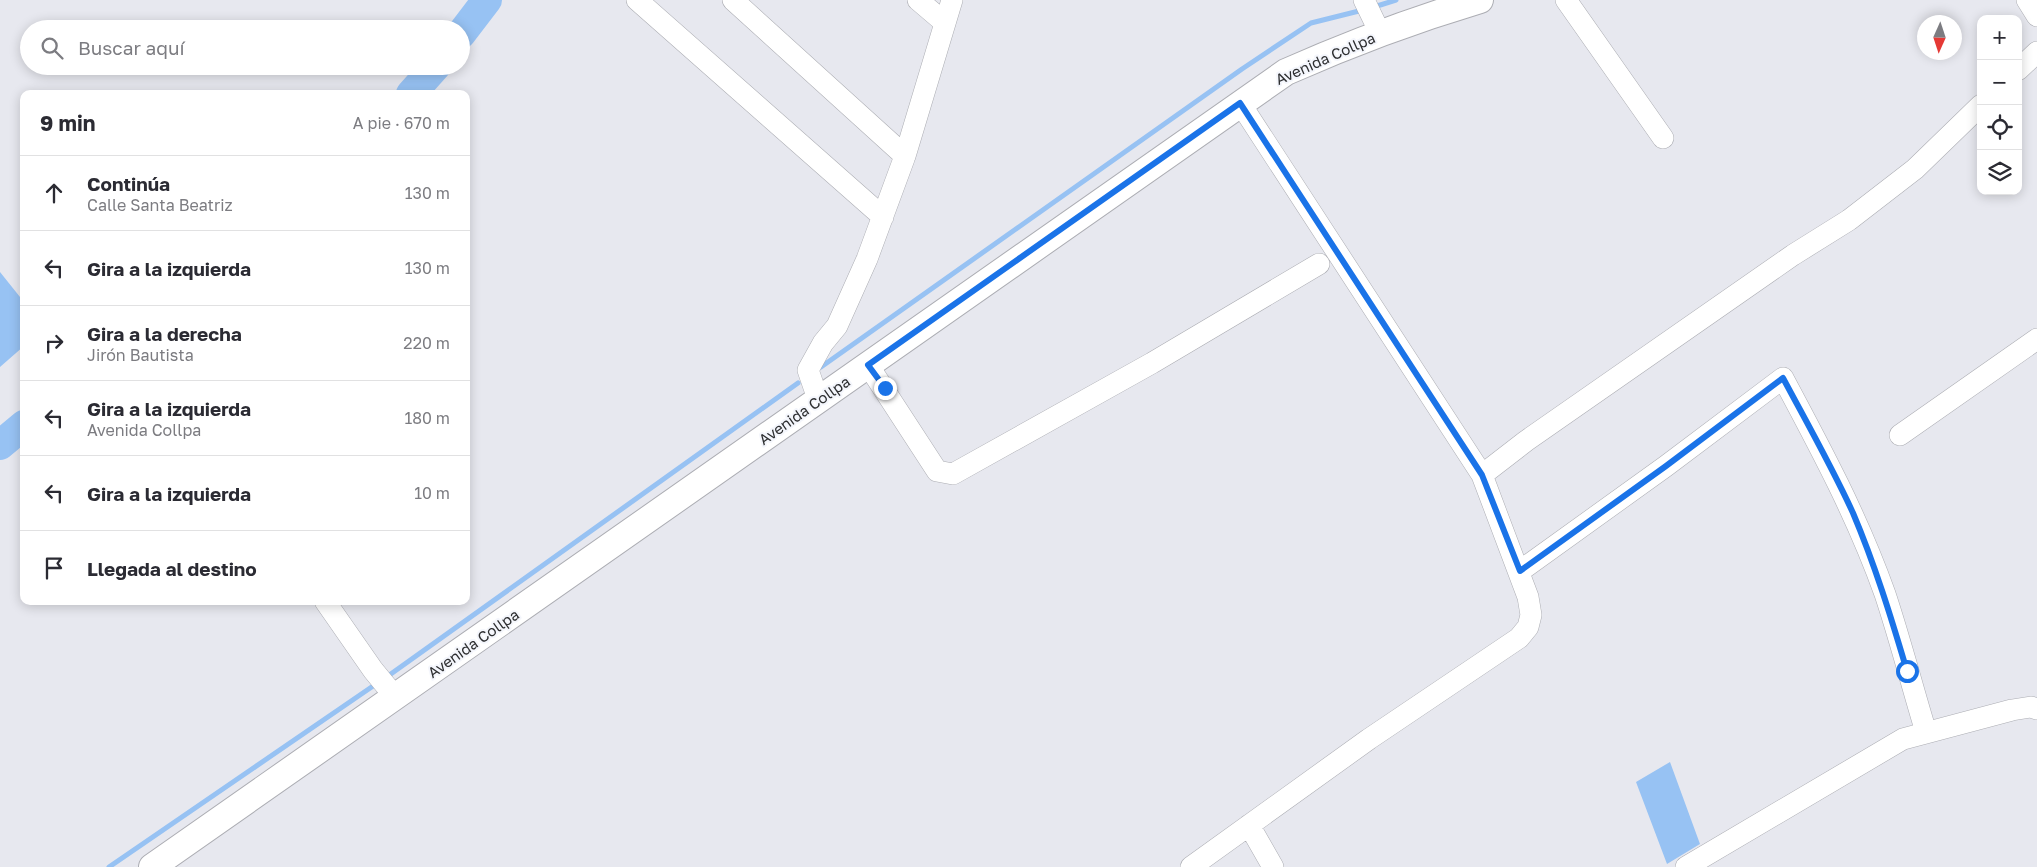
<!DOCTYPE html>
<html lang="es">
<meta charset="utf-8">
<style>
:root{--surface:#fff;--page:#f2f2f3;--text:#2b2b33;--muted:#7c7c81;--line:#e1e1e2}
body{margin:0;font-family:"Golos Text",sans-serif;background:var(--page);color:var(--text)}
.controls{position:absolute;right:15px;top:15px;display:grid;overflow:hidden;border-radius:10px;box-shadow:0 2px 12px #0003}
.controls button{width:45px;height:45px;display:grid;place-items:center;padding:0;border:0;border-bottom:1px solid var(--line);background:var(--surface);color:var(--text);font:25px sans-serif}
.compass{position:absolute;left:1917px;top:15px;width:45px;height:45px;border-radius:50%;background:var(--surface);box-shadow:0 2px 12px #0003;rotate:183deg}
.stop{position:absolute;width:15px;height:15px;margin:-11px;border:4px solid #1a73e8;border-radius:50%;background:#fff}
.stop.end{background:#1a73e8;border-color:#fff;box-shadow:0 1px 5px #0008}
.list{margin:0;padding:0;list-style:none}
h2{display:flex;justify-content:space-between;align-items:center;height:65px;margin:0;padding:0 20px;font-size:21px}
h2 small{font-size:16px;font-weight:400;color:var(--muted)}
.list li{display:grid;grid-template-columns:32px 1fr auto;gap:15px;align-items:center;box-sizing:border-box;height:75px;padding:0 20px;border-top:1px solid var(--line)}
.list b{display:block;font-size:19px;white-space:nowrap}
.list p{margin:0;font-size:16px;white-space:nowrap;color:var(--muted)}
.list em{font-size:16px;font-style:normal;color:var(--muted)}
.icon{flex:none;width:28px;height:28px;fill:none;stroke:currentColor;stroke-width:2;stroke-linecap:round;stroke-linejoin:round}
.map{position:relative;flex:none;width:2037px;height:867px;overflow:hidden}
.search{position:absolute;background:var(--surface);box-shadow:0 2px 12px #0003;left:20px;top:20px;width:450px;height:55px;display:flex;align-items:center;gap:12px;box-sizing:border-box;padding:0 18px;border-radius:28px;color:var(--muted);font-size:19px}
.panel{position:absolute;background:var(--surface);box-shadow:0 2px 12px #0003;left:20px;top:90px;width:450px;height:515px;border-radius:10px}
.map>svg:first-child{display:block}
</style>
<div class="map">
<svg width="2037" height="867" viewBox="0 0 2037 867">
<rect width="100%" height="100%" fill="#e7e8ef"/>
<path fill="#97c2f3" d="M0 272 24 302V346L0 367Z
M1670 762 1700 844 1667 864 1636 782Z"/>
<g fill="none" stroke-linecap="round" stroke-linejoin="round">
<path stroke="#97c2f3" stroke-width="5" d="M1377 6 1396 0
M821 367 1242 69 1311 23 1363 10
M388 676 798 383
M109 867 376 684"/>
<path stroke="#97c2f3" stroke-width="30" d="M461 34 487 0
M411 94 436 66
M0 445 24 425"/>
<g stroke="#acadb3" stroke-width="22">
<path id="minor" d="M637 0 883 217
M733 0 905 156
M918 0 945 23
M1364 0 1380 33
M1566 0 1663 138
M2027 0 2037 16
M2018 70 2037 52
M868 365 937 471 953 474 1152 363 1319 264
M818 399 808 370 823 343 837 326 867 259 905 156 952 0
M1900 435 2037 339
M1482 475 1526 441 1793 255 1849 220 1915 169 1981 105
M1520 571 1666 466 1783 378C1821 449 1858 518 1885 594 1900 639 1912 686 1926 732
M325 601 373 670 396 698
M1249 825 1273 867
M1191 867 1369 739 1519 638 1528 627 1531 615 1528 597 1482 475 1240 103
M1686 867 1903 739 2012 710 2031 707 2037 709"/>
</g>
<g stroke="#acadb3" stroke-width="28">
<path id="major" d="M152 867 1286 72C1349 44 1413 20 1480 0"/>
</g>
<use href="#minor" stroke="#fff" stroke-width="21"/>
<use href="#major" stroke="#fff" stroke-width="26"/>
</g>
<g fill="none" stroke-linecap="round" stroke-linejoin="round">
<path stroke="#1a73e8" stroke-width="6" d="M885 388 868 365 1240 103 1482 475 1520 571 1666 466 1783 378C1807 423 1832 467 1853 513 1875 565 1891 617 1907 671"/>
</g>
<g text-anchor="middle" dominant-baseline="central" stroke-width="4" stroke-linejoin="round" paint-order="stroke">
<g font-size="15" fill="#2d2e30" stroke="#f4f6fc">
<text transform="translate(1325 58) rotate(-24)">Avenida Collpa</text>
<text transform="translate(804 410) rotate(-35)">Avenida Collpa</text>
<text transform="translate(473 643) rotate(-35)">Avenida Collpa</text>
</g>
</g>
</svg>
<div class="controls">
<button>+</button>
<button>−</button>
<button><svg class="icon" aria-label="locate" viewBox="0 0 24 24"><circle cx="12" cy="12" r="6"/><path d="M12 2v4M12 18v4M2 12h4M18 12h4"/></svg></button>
<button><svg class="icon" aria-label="layers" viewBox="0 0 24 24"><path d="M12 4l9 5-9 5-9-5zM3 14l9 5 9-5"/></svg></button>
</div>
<svg class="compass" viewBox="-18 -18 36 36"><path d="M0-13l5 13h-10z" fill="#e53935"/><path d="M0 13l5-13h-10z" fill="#7c7c81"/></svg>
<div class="stop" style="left:1907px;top:671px"></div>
<div class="stop end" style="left:885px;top:388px"></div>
<div class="search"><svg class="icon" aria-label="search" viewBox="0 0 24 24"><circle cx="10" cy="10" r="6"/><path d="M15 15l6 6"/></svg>Buscar aquí</div>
<section class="panel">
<h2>9 min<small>A pie · 670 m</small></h2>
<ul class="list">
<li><svg class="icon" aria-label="ahead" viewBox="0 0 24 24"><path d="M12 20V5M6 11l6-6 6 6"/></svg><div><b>Continúa</b><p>Calle Santa Beatriz</p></div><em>130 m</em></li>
<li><svg class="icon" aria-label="left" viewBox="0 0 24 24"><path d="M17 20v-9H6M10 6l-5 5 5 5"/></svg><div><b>Gira a la izquierda</b></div><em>130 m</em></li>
<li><svg class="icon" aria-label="right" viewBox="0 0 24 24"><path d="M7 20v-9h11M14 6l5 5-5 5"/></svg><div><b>Gira a la derecha</b><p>Jirón Bautista</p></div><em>220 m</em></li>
<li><svg class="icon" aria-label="left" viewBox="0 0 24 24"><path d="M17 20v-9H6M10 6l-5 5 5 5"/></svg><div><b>Gira a la izquierda</b><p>Avenida Collpa</p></div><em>180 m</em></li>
<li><svg class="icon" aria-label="left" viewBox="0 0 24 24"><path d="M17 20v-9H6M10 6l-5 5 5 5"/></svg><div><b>Gira a la izquierda</b></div><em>10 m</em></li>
<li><svg class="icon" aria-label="arrive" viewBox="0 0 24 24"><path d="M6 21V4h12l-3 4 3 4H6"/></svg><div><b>Llegada al destino</b></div></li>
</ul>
</section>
</div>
